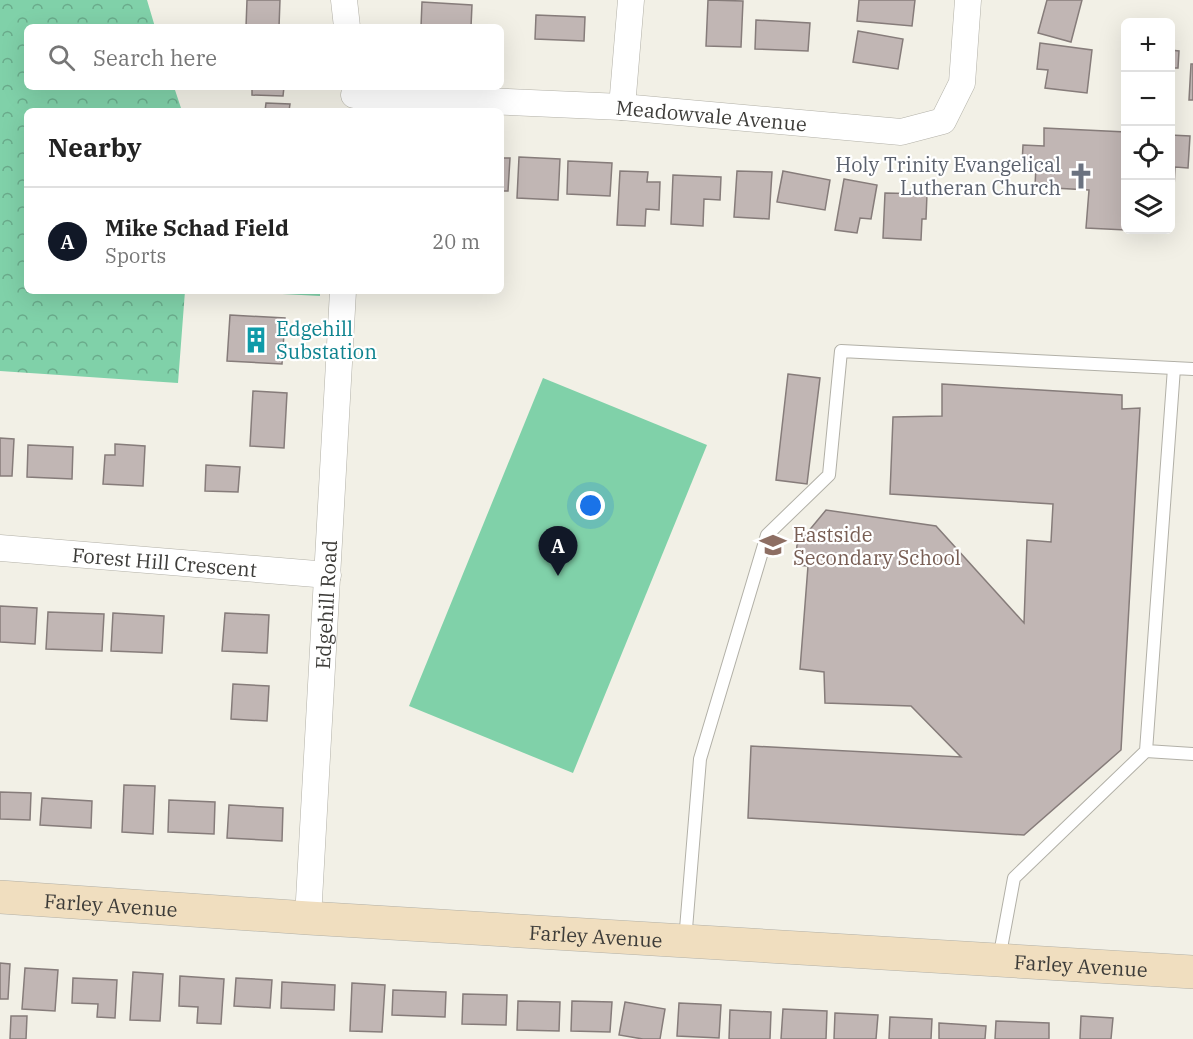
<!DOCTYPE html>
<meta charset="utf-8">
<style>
:root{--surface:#fff;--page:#f2f2f2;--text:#222;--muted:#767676;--line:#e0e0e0;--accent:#111827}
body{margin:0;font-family:"IBM Plex Serif",serif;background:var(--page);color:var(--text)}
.controls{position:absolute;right:18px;top:18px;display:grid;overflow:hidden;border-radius:9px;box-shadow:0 6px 24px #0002}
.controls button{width:54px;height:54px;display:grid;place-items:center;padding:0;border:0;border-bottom:2px solid var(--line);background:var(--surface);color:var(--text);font:30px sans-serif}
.you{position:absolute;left:591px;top:506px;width:21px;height:21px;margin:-15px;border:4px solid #fff;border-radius:50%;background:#1a73e8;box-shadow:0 0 0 9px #1a73e833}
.badge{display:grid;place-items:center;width:39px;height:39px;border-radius:50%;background:var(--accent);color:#fff;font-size:20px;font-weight:700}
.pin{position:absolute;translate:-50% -50px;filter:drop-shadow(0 2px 3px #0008)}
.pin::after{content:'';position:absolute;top:32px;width:21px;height:18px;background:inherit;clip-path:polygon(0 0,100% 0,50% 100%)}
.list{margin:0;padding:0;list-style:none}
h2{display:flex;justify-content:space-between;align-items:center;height:78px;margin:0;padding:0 24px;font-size:26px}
h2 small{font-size:20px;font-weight:400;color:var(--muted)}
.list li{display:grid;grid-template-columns:39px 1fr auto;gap:18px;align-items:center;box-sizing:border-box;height:108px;padding:0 24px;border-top:2px solid var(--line)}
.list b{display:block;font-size:22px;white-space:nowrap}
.list p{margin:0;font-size:20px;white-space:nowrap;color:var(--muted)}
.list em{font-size:20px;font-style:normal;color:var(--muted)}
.icon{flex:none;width:33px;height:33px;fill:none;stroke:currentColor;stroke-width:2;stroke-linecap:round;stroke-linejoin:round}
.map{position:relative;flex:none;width:1193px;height:1039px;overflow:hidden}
.search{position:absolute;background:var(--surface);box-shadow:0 6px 24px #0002;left:24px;top:24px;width:480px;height:66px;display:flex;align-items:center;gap:15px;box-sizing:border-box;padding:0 21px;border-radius:9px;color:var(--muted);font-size:22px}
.panel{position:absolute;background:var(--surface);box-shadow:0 6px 24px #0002;left:24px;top:108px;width:480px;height:186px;border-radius:9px}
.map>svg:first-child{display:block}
</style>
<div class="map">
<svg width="1193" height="1039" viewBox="0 0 1193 1039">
<defs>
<pattern id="park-crowns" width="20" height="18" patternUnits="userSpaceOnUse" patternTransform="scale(1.5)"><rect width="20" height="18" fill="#80d1a9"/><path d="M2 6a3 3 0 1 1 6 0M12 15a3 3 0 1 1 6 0" fill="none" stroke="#6aab8b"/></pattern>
</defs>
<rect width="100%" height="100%" fill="#f2f0e6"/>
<path fill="url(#park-crowns)" d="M0 0H147L155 27H27V87H174L182 111H27V291H185L178 383 0 371Z
M226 291H320V296Z"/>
<path fill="#80d1a9" d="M543 378 707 445 573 773 409 706Z"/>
<path fill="#c1b6b4" stroke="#867c7a" stroke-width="1.5" d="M247 0H280L279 27H246Z
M708 0 743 1 741 47 706 46Z
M859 0H915L912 26 857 21Z
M1047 0H1082L1071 42 1038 33Z
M422 2 472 5 471 27H421Z
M536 15 585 17 584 41 535 39Z
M756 20 810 23 808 51 755 49Z
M858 31 903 39 898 69 853 62Z
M1040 43 1092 50 1087 93 1045 88 1048 70 1037 69Z
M1170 50 1179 51 1178 68H1170Z
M1191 64H1193V100H1189Z
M252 87H284L283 96 252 95Z
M266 103 290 104 289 111H265Z
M1044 128 1126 132V230L1086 228 1089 190 1035 187 1036 165 1022 164 1023 145 1044 146Z
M1170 135 1190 136 1188 168 1175 167 1174 188H1170Z
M519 157 560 159 558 200 517 198Z
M501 158H510L508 191H501Z
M568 161 612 163 610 196 567 194Z
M620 171 648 172 647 182H660L659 210 646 209 645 226 617 225Z
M737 171 772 172 769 219 734 217Z
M783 171 830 180 825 210 777 202Z
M673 175 721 177 720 200 704 199 703 226 671 224Z
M844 179 877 185 871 219 860 218 857 233 835 230Z
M885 193 927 194 926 219H922L921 240 883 238Z
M230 315 285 318 282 364 227 361Z
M788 374 820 378 807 484 776 480Z
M942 384 1122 395V409L1140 408 1121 750 1024 835 748 818 751 746 961 757 911 706 825 703 824 672 800 669 808 566 795 565 797 545 826 510 936 526 1024 623 1027 540 1051 542 1053 504 890 494 893 417 942 416Z
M253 391 287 393 284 448 250 446Z
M0 438 14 439 12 476H0Z
M115 444 145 446 143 486 103 484 105 455H115Z
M28 445 73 447 72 479 27 477Z
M206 465 240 467 238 492 205 491Z
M0 606 37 608 35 644 0 642Z
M48 612 104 614 102 651 46 649Z
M113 613 164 616 162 653 111 651Z
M225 613 269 615 267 653 222 651Z
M233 684 269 686 267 721 231 719Z
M124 785 155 786 153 834 122 832Z
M0 792 31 793 30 820 0 819Z
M42 798 92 801 91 828 40 825Z
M169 800 215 802 214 834 168 832Z
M229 805 283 808 282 841 227 838Z
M0 963 10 964 8 999H0Z
M25 968 58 970 55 1011 22 1009Z
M133 972 163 974 160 1021 130 1020Z
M180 976 224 979 221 1024 197 1023 198 1007 179 1006Z
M73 978 117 980 115 1018 97 1017 98 1004 72 1003Z
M236 978 272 980 270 1008 234 1006Z
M282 982 335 985 334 1010 281 1008Z
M352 983 385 985 382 1032 350 1031Z
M393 990 446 992 445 1017 392 1015Z
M463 994 507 995 506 1025 462 1024Z
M518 1001 560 1002 559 1031 517 1030Z
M572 1001 612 1002 610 1032 571 1031Z
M625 1002 665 1009 660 1039H643L619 1035Z
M679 1003 721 1005 719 1038 677 1036Z
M783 1009 827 1011 826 1039H781Z
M730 1010 771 1012 770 1039H729Z
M835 1013 878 1015 876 1039H834Z
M11 1016H27L26 1039H10Z
M1081 1016 1113 1018 1111 1039H1080Z
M890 1017 932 1019 931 1039H889Z
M996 1021 1049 1023V1039H995Z
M939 1023 986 1026 985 1039H939Z"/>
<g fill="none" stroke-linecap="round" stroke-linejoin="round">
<g stroke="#b2b0a7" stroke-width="14">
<path id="lane" d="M1146 751 1174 368
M685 941 700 759 767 535 829 475 841 351 1193 369
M999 959 1014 878 1146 751 1193 754"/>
</g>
<g stroke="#b2b0a7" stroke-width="27">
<g id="street">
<path d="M344 0 347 27"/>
<path id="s1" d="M354 95 622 107 901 132 943 121 962 83 968 0"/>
<path d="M622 107 631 0"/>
<path id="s2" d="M0 548 328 575"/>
<path id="s3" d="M308 918 343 291"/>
</g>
</g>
<g stroke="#b2b0a7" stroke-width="34">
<g id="secondary">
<path id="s4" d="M0 897 308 918 1193 972"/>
</g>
</g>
<use href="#lane" stroke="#fff" stroke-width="12"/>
<use href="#street" stroke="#fff" stroke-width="26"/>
<use href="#secondary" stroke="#f0debf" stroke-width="33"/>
</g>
<defs>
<g id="church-bare" transform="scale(2.07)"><path d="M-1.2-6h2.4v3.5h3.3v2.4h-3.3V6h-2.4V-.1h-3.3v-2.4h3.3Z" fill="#6b7280" stroke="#fff" stroke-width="2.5" paint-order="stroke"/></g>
<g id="building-bare" transform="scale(2.07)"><path d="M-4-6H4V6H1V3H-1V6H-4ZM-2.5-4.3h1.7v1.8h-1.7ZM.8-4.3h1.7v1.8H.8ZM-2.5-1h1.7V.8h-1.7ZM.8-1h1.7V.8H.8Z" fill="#0f9aa8" stroke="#fff" stroke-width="2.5" paint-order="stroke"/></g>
<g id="school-bare" transform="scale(2.07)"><path d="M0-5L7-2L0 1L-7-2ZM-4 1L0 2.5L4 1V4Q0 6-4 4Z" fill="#8d6e63" stroke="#fff" stroke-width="2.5" paint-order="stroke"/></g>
</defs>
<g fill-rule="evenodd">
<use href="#church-bare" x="1081" y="176"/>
<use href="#building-bare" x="256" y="340"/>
<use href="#school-bare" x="773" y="545"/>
</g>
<g text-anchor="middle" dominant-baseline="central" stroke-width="4.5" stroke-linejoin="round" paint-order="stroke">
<g font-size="20" fill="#3d3c39" stroke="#fff">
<text stroke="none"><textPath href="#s1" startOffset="358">Meadowvale Avenue</textPath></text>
<text stroke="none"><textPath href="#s2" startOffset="165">Forest Hill Crescent</textPath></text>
<text stroke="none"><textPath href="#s3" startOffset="314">Edgehill Road</textPath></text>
<text stroke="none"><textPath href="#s4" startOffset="111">Farley Avenue</textPath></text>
<text stroke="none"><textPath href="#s4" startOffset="597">Farley Avenue</textPath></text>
<text stroke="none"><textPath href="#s4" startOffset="1083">Farley Avenue</textPath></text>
</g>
<g font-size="20" fill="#5b616d" stroke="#fff" text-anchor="end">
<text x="1061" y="164">Holy Trinity Evangelical<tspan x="1061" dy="23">Lutheran Church</tspan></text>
</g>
<g font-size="20" fill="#0d838f" stroke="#fff" text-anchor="start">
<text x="276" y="328">Edgehill<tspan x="276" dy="23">Substation</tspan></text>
</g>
<g font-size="20" fill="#785e54" stroke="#fff" text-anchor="start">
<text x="793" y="534">Eastside<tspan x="793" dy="23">Secondary School</tspan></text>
</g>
</g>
</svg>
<div class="controls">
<button>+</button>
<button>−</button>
<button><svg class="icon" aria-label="locate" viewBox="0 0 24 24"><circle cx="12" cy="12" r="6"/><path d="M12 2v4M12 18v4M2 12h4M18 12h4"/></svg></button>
<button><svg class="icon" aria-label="layers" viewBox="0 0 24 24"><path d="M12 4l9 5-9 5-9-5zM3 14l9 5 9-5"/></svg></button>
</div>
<div class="you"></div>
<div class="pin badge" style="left:558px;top:576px">A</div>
<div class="search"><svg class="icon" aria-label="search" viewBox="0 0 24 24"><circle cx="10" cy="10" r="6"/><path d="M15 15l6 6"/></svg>Search here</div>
<section class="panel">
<h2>Nearby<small></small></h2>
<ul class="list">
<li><span class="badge">A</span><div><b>Mike Schad Field</b><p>Sports</p></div><em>20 m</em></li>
</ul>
</section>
</div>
